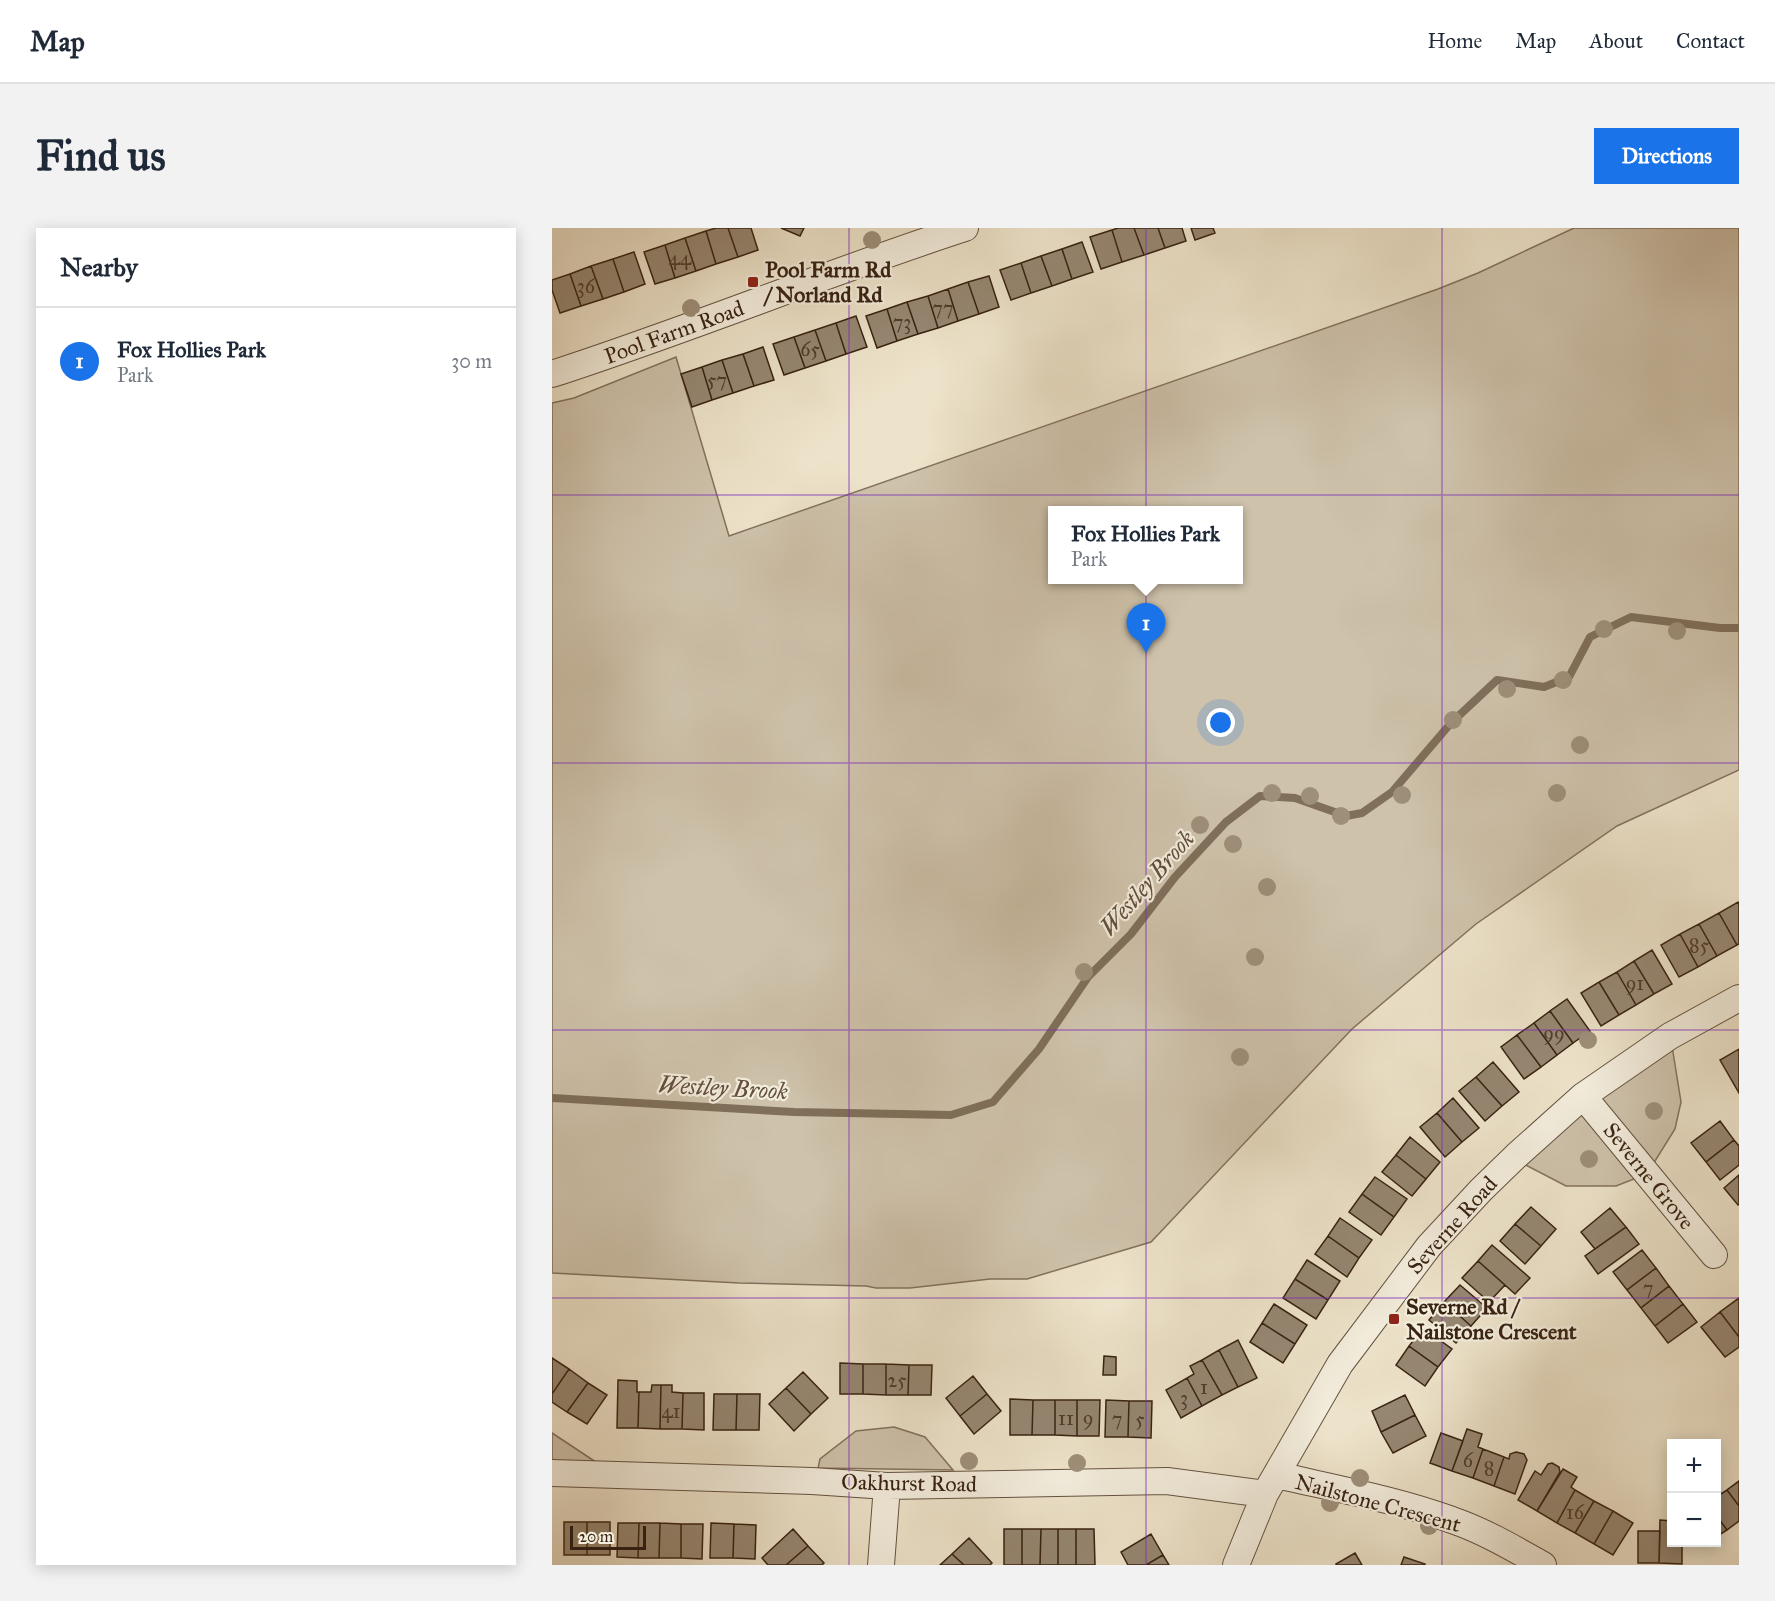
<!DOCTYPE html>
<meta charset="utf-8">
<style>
:root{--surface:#fff;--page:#f2f2f3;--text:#1f2937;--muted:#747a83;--line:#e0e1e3;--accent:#1a73e8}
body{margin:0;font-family:"IM FELL Great Primer",serif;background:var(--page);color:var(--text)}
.controls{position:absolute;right:18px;bottom:18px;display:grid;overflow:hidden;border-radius:0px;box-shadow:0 3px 15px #0003}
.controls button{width:54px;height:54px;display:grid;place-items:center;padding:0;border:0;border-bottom:2px solid var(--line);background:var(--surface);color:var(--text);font:30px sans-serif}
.scale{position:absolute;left:18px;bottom:15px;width:76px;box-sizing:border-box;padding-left:6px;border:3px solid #382312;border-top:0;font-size:16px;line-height:21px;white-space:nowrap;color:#382312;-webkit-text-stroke:4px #f3eddd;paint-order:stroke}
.you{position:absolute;left:669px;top:495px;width:21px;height:21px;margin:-15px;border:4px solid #fff;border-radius:50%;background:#1a73e8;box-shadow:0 0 0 9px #1a73e833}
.badge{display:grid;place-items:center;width:39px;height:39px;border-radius:50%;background:var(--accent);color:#fff;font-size:20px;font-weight:700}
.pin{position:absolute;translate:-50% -50px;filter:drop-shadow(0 2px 3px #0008)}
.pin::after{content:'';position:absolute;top:32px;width:21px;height:18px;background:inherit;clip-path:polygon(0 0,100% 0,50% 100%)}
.popup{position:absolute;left:496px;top:278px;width:195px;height:78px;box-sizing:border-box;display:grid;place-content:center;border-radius:0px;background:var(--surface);filter:drop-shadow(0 2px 4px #0005);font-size:20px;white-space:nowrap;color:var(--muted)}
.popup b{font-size:22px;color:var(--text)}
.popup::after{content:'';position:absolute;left:50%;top:100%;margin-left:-12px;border:12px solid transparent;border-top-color:var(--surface)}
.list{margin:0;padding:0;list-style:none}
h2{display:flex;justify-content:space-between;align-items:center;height:78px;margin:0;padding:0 24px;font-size:26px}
h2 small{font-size:20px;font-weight:400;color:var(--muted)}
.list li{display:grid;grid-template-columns:39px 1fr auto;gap:18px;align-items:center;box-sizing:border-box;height:108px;padding:0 24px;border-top:2px solid var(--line)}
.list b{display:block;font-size:22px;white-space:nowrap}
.list p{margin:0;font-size:20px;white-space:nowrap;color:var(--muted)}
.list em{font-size:20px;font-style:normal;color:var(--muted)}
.map{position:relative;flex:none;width:1187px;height:1337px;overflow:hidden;border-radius:0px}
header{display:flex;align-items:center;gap:36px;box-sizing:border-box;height:84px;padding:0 30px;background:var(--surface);border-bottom:2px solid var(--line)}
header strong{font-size:28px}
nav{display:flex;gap:33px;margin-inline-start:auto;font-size:21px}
.intro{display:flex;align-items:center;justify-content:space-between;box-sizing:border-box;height:144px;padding:0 36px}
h1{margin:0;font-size:42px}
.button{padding:15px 27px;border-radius:0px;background:var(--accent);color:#fff;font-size:21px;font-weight:700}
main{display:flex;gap:36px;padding:0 36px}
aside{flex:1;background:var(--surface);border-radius:0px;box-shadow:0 3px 15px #0003}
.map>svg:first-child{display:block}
</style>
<header>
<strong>Map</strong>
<nav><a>Home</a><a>Map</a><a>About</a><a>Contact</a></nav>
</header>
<div class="intro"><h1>Find us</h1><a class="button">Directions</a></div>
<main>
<aside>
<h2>Nearby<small></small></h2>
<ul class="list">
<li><span class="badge">1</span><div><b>Fox Hollies Park</b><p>Park</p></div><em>30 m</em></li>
</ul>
</aside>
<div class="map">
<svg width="1187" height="1337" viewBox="0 0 1187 1337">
<rect width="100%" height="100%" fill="#ede3ca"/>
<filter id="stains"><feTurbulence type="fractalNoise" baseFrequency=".00333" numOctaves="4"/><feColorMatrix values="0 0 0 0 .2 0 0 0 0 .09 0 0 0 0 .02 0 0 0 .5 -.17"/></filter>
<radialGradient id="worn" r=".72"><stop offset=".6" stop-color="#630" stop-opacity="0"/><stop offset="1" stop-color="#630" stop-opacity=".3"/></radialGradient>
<path fill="#cec2ab" stroke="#83725e" stroke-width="1.5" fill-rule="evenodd" d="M1022 0H1187V542L1065 598 924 696 800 801 599 1014 475 1051H438L358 1060H324L314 1058 187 1055 0 1045V175L22 170 124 129 177 308 886 61 926 45ZM501 282H687V352H501Z
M1120 818 1129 874 1123 901 1095 946 1064 958H1014L970 935 1036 873Z
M342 1199 373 1209 401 1242 266 1240 268 1231 304 1203Z
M0 1205 65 1248 0 1245Z"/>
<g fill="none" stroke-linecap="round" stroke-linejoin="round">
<path stroke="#7f6f5b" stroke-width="8" d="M0 870 242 884 399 887 441 874 487 821 536 749 579 706 623 649 674 594 708 568 743 570 794 588 810 585 840 564 899 495 945 452 992 459 1017 449 1038 409 1079 389 1168 400H1187"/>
</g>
<path fill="#968772" stroke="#382312" stroke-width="1.5" d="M164 0H176L186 29 164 36 154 3Z
M176 0H199L206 22 186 29Z
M229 0H252L248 8Z
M566 0H582L592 27 570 34 560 2Z
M582 0H606L613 20 592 27Z
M606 0H630L634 13 613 20Z
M639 0H661L663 5 643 12Z
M560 2 570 34 549 41 538 9Z
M154 3 164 36 144 43 133 10Z
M133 10 144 43 123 50 113 17Z
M530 14 541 44 520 51 510 21Z
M113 17 123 50 103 56 92 24Z
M510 21 520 51 500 58 489 28Z
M82 24 93 56 72 64 61 31Z
M489 28 500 58 479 65 469 35Z
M61 31 72 64 51 71 39 38Z
M469 35 479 65 459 72 448 42Z
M39 38 51 71 29 78 18 46Z
M18 46 29 78 8 85 0 62V52Z
M437 48 447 79 427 86 416 54Z
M416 54 427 86 406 93 396 61Z
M396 61 406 93 386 100 376 68Z
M376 68 386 100 366 106 355 74Z
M355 74 366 106 345 113 335 81Z
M335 81 345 113 325 120 314 88Z
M304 88 315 119 294 126 284 95Z
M284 95 294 126 274 133 263 102Z
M263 102 274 133 253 140 242 109Z
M242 109 253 140 232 147 221 116Z
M211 119 222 152 202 158 191 126Z
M191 126 202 158 181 165 170 132Z
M170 132 181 165 160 172 150 139Z
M150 139 160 172 140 179 129 146Z
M1186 674 1187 677V716L1185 717 1167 685Z
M1167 685 1185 717 1165 728 1147 696Z
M1147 696 1165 728 1146 739 1128 706Z
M1128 706 1146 739 1127 749 1109 717Z
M1100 722 1120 756 1102 766 1082 733Z
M1082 733 1102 766 1084 777 1065 744Z
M1065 744 1084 777 1067 787 1047 754Z
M1047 754 1067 787 1049 798 1029 765Z
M1015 771 1038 803 1021 815 998 783Z
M998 783 1021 815 1005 827 982 795Z
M982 795 1005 827 989 839 965 807Z
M965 807 989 839 972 851 949 819Z
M1187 821V865L1168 832Z
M941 834 967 864 950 878 924 849Z
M924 849 950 878 933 893 907 863Z
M901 870 927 900 910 914 885 885Z
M885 885 910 914 893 929 868 899Z
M1168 893 1182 912 1154 934 1139 915Z
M858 909 888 934 874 951 844 927Z
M1182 912 1187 918V937L1168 952 1154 934Z
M844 927 874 951 860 968 830 944Z
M1187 947V976L1186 977 1172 960Z
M823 949 855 971 842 989 810 966Z
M810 966 842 989 829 1007 797 984Z
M979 979 1004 1001 989 1018 963 996Z
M1058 980 1074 999 1043 1021 1029 1004Z
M788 990 820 1012 807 1030 776 1008Z
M963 996 989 1018 973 1036 948 1013Z
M1074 999 1087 1016 1046 1046 1033 1028Z
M776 1008 807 1030 795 1049 763 1026Z
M940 1017 978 1050 963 1066 926 1033Z
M1090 1022 1104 1040 1075 1062 1061 1044Z
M755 1032 788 1053 776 1072 743 1051Z
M926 1033 953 1057 937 1074 910 1050Z
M1104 1040 1117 1058 1089 1080 1075 1062Z
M743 1051 776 1072 764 1091 731 1070Z
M908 1057 935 1080 919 1098 892 1074Z
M1117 1058 1131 1076 1103 1098 1089 1080Z
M1187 1070V1109L1168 1084Z
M892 1074 919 1098 904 1115 877 1092Z
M722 1076 755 1097 743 1116 710 1095Z
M1131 1076 1145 1094 1116 1115 1103 1098Z
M1168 1084 1187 1109V1119L1173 1129 1149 1099Z
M710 1095 743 1116 731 1135 698 1114Z
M871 1100 900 1121 886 1139 857 1118Z
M686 1112 705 1150 686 1159 667 1122Z
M857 1118 886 1139 873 1158 844 1137Z
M667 1122 686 1159 670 1167 650 1132Z
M552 1128 564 1129V1147H551Z
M0 1130 17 1141 0 1166Z
M650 1132 670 1167 650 1178 635 1150 642 1146 638 1138Z
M288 1135 311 1136V1166H288Z
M311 1136H334V1167L311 1166Z
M334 1136 357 1137 356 1167H334Z
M357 1137H380L379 1167H356Z
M17 1141 36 1155 15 1184 0 1174V1166Z
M251 1144 276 1170 259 1186 234 1160Z
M421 1148 435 1166 408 1188 394 1170Z
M635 1150 650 1178 629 1190 614 1162Z
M66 1152 85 1153V1164H87L86 1200H65Z
M36 1155 55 1167 35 1196 15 1184Z
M100 1157H109L108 1201 86 1200 87 1164H99Z
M109 1157H120V1164L131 1165 130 1201H108Z
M234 1160 259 1186 242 1203 217 1176Z
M131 1165H152V1202L130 1201Z
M162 1166H185L184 1202H161Z
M185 1166H208L207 1202H184Z
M435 1166 449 1183 422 1206 408 1188Z
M853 1167 863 1187 829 1204 820 1183Z
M458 1171 481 1172 480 1207H458Z
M481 1172H503V1207H480Z
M503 1172H525V1208L503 1207Z
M525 1172H548L547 1208H525Z
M554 1172 577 1173 576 1209H553Z
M577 1173H600L599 1210 576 1209Z
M863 1187 874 1208 841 1225 829 1204Z
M915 1201 930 1206 926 1219 931 1221 921 1250 900 1243Z
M889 1205 911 1213 900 1243 878 1235Z
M931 1221 952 1229 942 1258 921 1250Z
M964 1224 972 1226 975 1232 963 1266 942 1258 952 1229 957 1231 958 1226Z
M1000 1235 1007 1239 1008 1244 985 1283 966 1272 983 1243 989 1247 996 1236Z
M1011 1241 1025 1249 1019 1259 1023 1262 1005 1295 985 1283Z
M1187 1253V1278L1175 1262Z
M1023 1262 1042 1273 1023 1305 1005 1295Z
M1175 1262 1187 1278V1293L1175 1302 1164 1287V1269Z
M1042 1273 1061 1283 1042 1316 1023 1305Z
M1061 1283 1081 1295 1061 1327 1042 1316Z
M1164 1287 1175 1302 1164 1309Z
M1108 1292 1120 1293V1314H1130V1336L1107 1335Z
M12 1294H35V1327H12Z
M35 1294H58V1327H35Z
M66 1295H87L86 1330 65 1329Z
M87 1295H108L107 1330H86Z
M108 1295 129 1296V1330H107Z
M159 1295 182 1296 181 1330H158Z
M129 1296H151L150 1331 129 1330Z
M182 1296 204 1297 203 1331 181 1330Z
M241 1301 256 1318 234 1337H216L210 1330Z
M452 1301H470V1337H452Z
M470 1301H489L488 1337H470Z
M489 1301H506V1337H488Z
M506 1301H524V1337H506Z
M524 1301H542L543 1337H524Z
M1086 1303H1108L1107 1335H1086Z
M599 1306 611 1327 594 1337H576L569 1324Z
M417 1310 440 1335 438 1337H412L400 1326Z
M256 1318 272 1335 270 1337H234Z
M803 1325 810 1337H784V1336Z
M400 1326 412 1337H388Z
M611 1327 617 1337H594Z
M852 1329 873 1336V1337H849Z"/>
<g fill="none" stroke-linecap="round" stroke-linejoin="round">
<g stroke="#655340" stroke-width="28">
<path id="street" d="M0 146C139 101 274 45 413 0
M1031 868 1162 1027
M0 1245 260 1253 335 1258 615 1253 713 1266
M725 1247C781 1260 846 1272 900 1292 932 1303 961 1320 991 1337
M329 1337 335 1258
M684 1337 713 1266 788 1136 877 1018 929 962 964 928 1031 868 1118 808 1187 770"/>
</g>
<use href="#street" stroke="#f3eddd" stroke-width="26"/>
</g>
<g fill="#9e8f7a">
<circle cx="320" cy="12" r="9"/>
<circle cx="139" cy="80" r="9"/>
<circle cx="1052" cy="401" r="9"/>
<circle cx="1125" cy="403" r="9"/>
<circle cx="1011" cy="452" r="9"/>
<circle cx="955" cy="461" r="9"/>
<circle cx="901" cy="492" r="9"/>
<circle cx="1028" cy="517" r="9"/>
<circle cx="720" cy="565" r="9"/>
<circle cx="1005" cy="565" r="9"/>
<circle cx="850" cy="567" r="9"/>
<circle cx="758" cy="568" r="9"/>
<circle cx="789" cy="588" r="9"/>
<circle cx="648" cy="597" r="9"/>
<circle cx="681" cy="616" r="9"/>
<circle cx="715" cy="659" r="9"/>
<circle cx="703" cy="729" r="9"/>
<circle cx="532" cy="744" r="9"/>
<circle cx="1036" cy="812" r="9"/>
<circle cx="688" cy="829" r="9"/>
<circle cx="1102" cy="883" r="9"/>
<circle cx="1037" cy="931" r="9"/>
<circle cx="417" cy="1233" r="9"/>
<circle cx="525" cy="1235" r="9"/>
<circle cx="808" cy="1250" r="9"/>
<circle cx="778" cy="1275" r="9"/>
<circle cx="877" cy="1298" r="9"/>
</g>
<path fill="none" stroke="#7b2cbf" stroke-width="1.5" stroke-opacity="0.55" d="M297 0V1337M594 0V1337M890 0V1337M0 267H1187M0 535H1187M0 802H1187M0 1070H1187"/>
<g fill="#8f2418" stroke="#f3eddd" stroke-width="2">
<rect x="195" y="48" width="12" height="12" rx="3"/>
<rect x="836" y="1085" width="12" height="12" rx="3"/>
</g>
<g text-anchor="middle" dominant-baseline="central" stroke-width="4.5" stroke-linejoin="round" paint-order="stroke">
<g font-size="20" fill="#503c2a">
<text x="128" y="30">44</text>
<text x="34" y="58">36</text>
<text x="391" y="80">77</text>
<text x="350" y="94">73</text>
<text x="258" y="121">65</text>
<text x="165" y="152">57</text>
<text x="1147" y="717">85</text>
<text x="1083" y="755">91</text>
<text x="1002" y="805">99</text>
<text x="1096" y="1060">7</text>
<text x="345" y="1152">25</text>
<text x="652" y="1159">1</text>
<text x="632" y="1170">3</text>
<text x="119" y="1183">41</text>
<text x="514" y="1190">11</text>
<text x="536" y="1190">9</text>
<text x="565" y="1191">7</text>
<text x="588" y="1191">5</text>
<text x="916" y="1232">6</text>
<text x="937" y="1240">8</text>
<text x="1023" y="1284">16</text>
</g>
<g font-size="22" font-weight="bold" fill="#382312" stroke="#f3eddd" text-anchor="start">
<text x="213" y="41">Pool Farm Rd<tspan x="213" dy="25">/ Norland Rd</tspan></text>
<text x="854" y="1078">Severne Rd /<tspan x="854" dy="25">Nailstone Crescent</tspan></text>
</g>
<g font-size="22" fill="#382312" stroke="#f3eddd">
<text transform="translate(122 104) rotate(-20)">Pool Farm Road</text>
<text transform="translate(1097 948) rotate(51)">Severne Grove</text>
<text transform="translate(900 997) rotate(-48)">Severne Road</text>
<text transform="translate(357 1255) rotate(1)">Oakhurst Road</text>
<text transform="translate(826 1275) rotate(15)">Nailstone Crescent</text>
</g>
<g font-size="24" font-style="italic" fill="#624f3c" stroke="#f3eddd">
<text transform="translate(595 655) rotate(-49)">Westley Brook</text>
<text transform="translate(171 860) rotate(3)">Westley Brook</text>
</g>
</g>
<rect width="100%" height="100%" filter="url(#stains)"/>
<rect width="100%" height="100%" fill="url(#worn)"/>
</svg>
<div class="controls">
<button>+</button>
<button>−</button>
</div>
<div class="scale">20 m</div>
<div class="you"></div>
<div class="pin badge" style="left:594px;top:425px">1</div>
<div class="popup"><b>Fox Hollies Park</b>Park</div>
</div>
</main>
